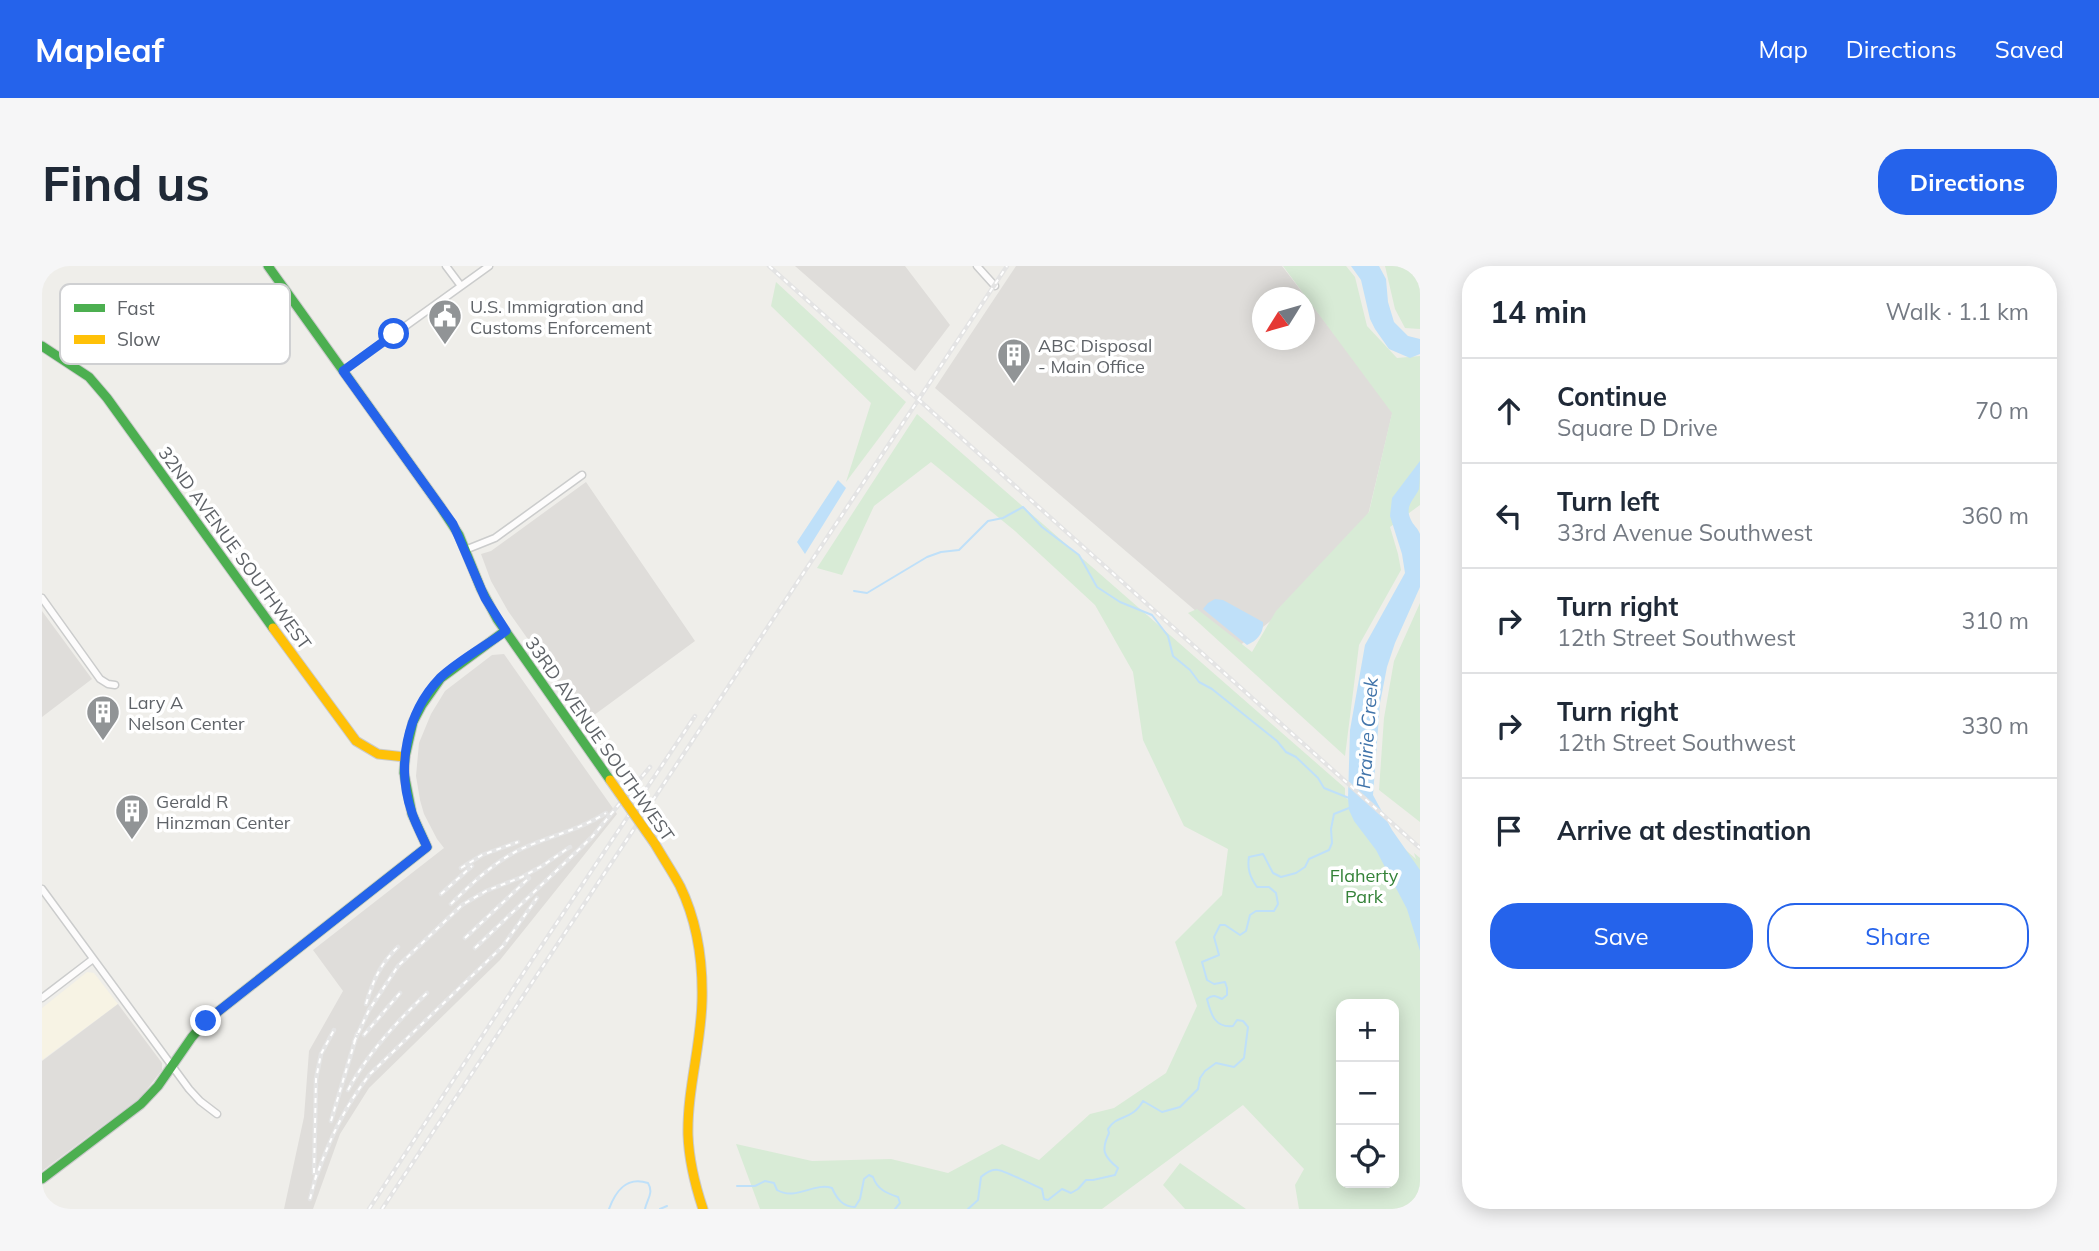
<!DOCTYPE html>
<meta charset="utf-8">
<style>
:root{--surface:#fff;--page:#f6f6f7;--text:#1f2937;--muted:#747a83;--line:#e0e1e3;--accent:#2563eb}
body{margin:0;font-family:Mulish,sans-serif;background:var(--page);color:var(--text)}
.controls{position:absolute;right:21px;bottom:21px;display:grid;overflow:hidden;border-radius:14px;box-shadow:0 4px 18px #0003}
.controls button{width:63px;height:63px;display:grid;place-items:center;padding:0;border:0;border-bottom:2px solid var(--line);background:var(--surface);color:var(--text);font:35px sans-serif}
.compass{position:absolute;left:1210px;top:21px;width:63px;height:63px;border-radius:50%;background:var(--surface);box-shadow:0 4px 18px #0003;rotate:233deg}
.stop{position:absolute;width:21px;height:21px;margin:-16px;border:5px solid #2563eb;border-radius:50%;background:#fff}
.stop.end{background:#2563eb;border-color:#fff;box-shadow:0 2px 7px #0008}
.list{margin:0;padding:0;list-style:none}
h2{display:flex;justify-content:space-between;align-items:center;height:91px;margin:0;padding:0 28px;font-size:30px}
h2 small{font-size:23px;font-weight:400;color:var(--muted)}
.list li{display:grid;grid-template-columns:46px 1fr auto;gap:21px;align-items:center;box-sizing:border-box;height:105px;padding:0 28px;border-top:2px solid var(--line)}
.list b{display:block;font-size:26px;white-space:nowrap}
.list p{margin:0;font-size:23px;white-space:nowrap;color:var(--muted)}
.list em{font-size:23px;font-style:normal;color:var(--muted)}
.actions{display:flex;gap:14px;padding:21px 28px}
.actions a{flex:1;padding:16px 0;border:2px solid var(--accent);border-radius:28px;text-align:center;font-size:24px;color:var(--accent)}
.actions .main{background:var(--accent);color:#fff}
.icon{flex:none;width:38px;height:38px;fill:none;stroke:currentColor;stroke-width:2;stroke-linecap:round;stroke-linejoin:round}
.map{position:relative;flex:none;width:1378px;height:943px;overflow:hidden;border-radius:28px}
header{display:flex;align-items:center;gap:42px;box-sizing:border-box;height:98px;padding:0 35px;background:var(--accent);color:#fff}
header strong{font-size:33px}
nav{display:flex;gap:38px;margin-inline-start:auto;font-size:24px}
.intro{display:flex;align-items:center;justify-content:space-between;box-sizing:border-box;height:168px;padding:0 42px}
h1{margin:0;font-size:49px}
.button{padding:18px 32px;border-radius:28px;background:var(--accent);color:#fff;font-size:24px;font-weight:700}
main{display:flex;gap:42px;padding:0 42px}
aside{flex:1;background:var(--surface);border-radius:28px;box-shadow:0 4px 18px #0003}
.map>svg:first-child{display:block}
</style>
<header>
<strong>Mapleaf</strong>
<nav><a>Map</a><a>Directions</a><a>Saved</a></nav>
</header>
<div class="intro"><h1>Find us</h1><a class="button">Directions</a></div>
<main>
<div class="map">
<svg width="1378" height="943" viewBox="0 0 1378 943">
<rect width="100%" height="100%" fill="#efeeea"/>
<path fill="#f7f3e4" d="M45 706 52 707 76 738 0 794V742Z"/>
<path fill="#dfddda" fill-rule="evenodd" d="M753 0H863L908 59 873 105Z
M974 0H1240L1351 144 1318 283 1196 381 893 122ZM1220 32H1262V74H1220Z
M544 216 653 375 544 455 466 345 449 315 439 288 449 285Z
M0 345 50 413 0 451Z
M462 388 575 548 458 694 327 822 298 868 271 943H242L262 851 267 785 301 725 271 684 402 582 395 573 382 548 378 534 374 510 377 477 389 448 403 425 450 389Z
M76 738 120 797V804L99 831 0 905V795Z"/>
<path fill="#d8ebd6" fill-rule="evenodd" d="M1241 0H1304L1313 11 1325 60 1355 92 1378 90V239L1348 261 1356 288 1359 304 1317 379 1303 490 1146 347 1155 343 1210 386 1234 345 1327 246 1350 147Z
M1343 0H1378V63L1363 62 1353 43Z
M734 16 864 136 804 216 829 137 729 40Z
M875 148 1303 522V531L1374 593 1372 587 1378 592V943H1257L1253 919 1262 903 1201 839 1060 943H718L694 878 770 895 849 893 906 907 960 878 997 894 1048 848 1072 842 1124 807 1155 740 1133 676 1180 629 1186 583 1142 560 1101 474 1091 406 1053 339 973 265 889 196 832 240 800 309 775 302ZM1299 738H1352V917H1299Z
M1378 337V556L1337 524 1342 452 1352 395Z
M1138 897 1204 943H1143L1121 919Z"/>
<path fill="#bfe0f9" d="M1309 0H1337L1344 13 1346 36 1352 56 1366 70 1378 73V88L1368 92 1347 83 1333 63 1328 53 1319 14Z
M1378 195C1378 203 1378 216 1377 223 1372 234 1362 240 1369 254 1371 259 1376 262 1378 268V321L1353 377 1345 401 1338 437 1331 529 1350 564 1378 604V685L1365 643 1334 584 1312 555 1307 544 1306 532 1308 464 1323 379 1363 307 1360 288 1348 250 1350 232Z
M796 214 804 222 763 288 755 276Z
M1173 333 1181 334 1221 356C1222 367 1215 375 1205 379L1161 343 1166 337Z"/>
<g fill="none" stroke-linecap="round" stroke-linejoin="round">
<path stroke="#bfe0f9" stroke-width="2" d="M812 325 825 327 885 291 899 286 917 284 946 255 961 252 981 241 1000 261 1037 289 1055 321 1078 336 1110 349 1126 370 1131 390 1148 404 1157 416 1170 423 1235 475 1244 486 1254 491 1276 512 1282 522 1307 532
M695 920H713L723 915 732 917 735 924C754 935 772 916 790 922 795 933 801 941 813 941L818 933 822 913 827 909 831 911C835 923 844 927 856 931L858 937 853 943
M567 943C574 924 585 910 606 917 612 927 605 933 603 943
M618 943 625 940
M926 943 936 934 939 911C944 907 949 903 956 904 960 904 994 920 1000 923L1002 933 1006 934 1020 923 1029 927 1036 923 1044 914H1051L1073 909 1076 902C1061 890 1059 884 1067 867L1066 863C1075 848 1090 855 1101 835L1120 846 1138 841 1156 823 1158 812 1163 805 1174 797 1192 801 1202 792 1206 761 1201 755 1195 754 1191 760C1173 762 1169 749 1165 733 1171 728 1174 730 1180 733L1185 729V722L1183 716 1172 718 1165 714 1160 696 1177 689 1172 671 1178 659H1183L1198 669 1204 665 1208 649 1214 645H1232L1236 638 1234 627 1227 621H1215C1208 611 1205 603 1207 591L1221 588 1231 607 1239 611 1254 607 1263 601 1267 593 1287 584 1290 577 1289 563 1292 548 1307 542"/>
<g stroke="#cbcccc" stroke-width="9">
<path id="street" d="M404 0 419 20
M935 0 953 20
M301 105 447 0
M423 284 453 272 540 209
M0 332 58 413 66 418 73 419
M0 623 147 823 158 835 175 848
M0 732 51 693"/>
</g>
<g stroke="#cacacb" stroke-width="11">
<path id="fast" d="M226 0 398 240 417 269 439 323 455 353 568 514
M0 80 47 111 65 132 231 362
M0 913 99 838 116 820 150 771 164 755 385 581 370 548 362 507 363 491 371 456 380 439 399 412 463 365"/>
</g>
<g stroke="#cacacb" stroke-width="11">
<path id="slow" d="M231 362 314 475 336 488 363 491
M613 578C621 592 630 605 638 620 655 655 661 696 660 735 659 780 645 824 646 869 647 895 653 919 661 943"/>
</g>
<use href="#street" stroke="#fdfcfc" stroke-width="6"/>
<use href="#fast" stroke="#4caf50" stroke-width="9"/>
<use href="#slow" stroke="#ffc107" stroke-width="9"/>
<g stroke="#e4e4e4" stroke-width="4.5">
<path id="rail" d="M727 0 1378 582
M419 602 440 589 476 576
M399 628 430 600
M409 638C428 619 449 599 473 586 503 571 536 565 564 547
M423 672 487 612
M433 682 550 571 608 501
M324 738C331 715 338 698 356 681
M322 769 358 727
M312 776 327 744 356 700 420 639 444 625 480 611 500 600 528 581
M306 824C326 787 354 756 385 727
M289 855 315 768
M272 907 274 813 279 788 292 764
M273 914C288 873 301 843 328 808L461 680 495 632
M268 933 275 906
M327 943 488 697 653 450
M340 943 965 0"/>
</g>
<use href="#rail" stroke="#fff" stroke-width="2" stroke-dasharray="5" stroke-linecap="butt"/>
<g stroke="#cacacb" stroke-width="11" stroke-linecap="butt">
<path id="slow-bridge" d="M568 514 613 578"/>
</g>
<use href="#slow-bridge" stroke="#ffc107" stroke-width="9"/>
</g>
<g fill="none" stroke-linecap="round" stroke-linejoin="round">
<path stroke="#2563eb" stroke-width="9" d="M164 755 385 581C380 570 374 559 370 547 354 502 364 447 398 412 414 396 445 379 464 365L443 332 411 258 301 105 352 68"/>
</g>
<defs>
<g id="civic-pin" transform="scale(1.75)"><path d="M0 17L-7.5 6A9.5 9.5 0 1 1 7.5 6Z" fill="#919496" stroke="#fff"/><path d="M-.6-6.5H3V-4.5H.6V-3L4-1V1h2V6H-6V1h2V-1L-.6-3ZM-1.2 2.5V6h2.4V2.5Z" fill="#fff"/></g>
<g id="building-pin" transform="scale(1.75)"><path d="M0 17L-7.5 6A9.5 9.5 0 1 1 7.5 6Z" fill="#919496" stroke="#fff"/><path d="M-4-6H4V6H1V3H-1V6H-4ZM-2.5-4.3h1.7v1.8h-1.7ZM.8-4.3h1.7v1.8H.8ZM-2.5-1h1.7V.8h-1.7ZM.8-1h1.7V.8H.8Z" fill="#fff"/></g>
</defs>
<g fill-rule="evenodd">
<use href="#civic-pin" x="403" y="50"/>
<use href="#building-pin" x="972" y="89"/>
<use href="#building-pin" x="61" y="446"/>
<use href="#building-pin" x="90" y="545"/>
</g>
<g text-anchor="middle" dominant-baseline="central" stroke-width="7" stroke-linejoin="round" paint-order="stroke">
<g font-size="18" fill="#5f6368" stroke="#fff" text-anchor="start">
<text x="428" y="40">U.S. Immigration and<tspan x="428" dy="21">Customs Enforcement</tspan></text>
<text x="996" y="79">ABC Disposal<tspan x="996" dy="21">- Main Office</tspan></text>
<text x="86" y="436">Lary A<tspan x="86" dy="21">Nelson Center</tspan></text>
<text x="114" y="535">Gerald R<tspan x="114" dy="21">Hinzman Center</tspan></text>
</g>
<g font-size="18" fill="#5f6368" stroke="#fff">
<text transform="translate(193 282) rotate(54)">32ND AVENUE SOUTHWEST</text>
<text transform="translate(558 473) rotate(55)">33RD AVENUE SOUTHWEST</text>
</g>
<g font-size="18" fill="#348238" stroke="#fff">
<text x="1322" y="609">Flaherty<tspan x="1322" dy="21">Park</tspan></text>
</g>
<g font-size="19" font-style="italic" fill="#4174aa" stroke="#fff">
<text transform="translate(1325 467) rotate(-86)">Prairie Creek</text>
</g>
</g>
<rect x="18" y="18" width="230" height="80" rx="10" fill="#fff" stroke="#cfd0d2" stroke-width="2"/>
<rect x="32" y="38" width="31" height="8" fill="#4caf50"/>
<rect x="32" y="69" width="31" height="9" fill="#ffc107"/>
<g font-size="19" fill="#5f6368">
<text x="75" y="49">Fast</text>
<text x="75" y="80">Slow</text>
</g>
</svg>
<div class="controls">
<button>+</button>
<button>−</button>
<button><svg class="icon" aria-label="locate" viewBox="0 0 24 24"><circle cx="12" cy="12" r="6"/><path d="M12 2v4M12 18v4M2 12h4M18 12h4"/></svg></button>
</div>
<svg class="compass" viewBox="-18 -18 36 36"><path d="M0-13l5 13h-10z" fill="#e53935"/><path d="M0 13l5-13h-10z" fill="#747a83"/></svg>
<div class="stop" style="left:352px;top:68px"></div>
<div class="stop end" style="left:164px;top:755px"></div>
</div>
<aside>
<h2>14 min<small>Walk · 1.1 km</small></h2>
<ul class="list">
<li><svg class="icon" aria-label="ahead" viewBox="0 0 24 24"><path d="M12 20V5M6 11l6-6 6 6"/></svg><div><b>Continue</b><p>Square D Drive</p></div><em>70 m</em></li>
<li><svg class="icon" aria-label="left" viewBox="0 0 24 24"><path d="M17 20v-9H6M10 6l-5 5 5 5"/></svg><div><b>Turn left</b><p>33rd Avenue Southwest</p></div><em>360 m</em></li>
<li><svg class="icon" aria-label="right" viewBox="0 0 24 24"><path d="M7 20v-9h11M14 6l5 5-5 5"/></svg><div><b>Turn right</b><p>12th Street Southwest</p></div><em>310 m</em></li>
<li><svg class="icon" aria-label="right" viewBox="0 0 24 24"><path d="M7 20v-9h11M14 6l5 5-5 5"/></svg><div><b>Turn right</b><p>12th Street Southwest</p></div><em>330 m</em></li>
<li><svg class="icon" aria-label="arrive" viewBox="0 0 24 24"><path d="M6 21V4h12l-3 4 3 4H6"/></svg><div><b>Arrive at destination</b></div></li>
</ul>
<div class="actions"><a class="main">Save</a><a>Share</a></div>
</aside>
</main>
